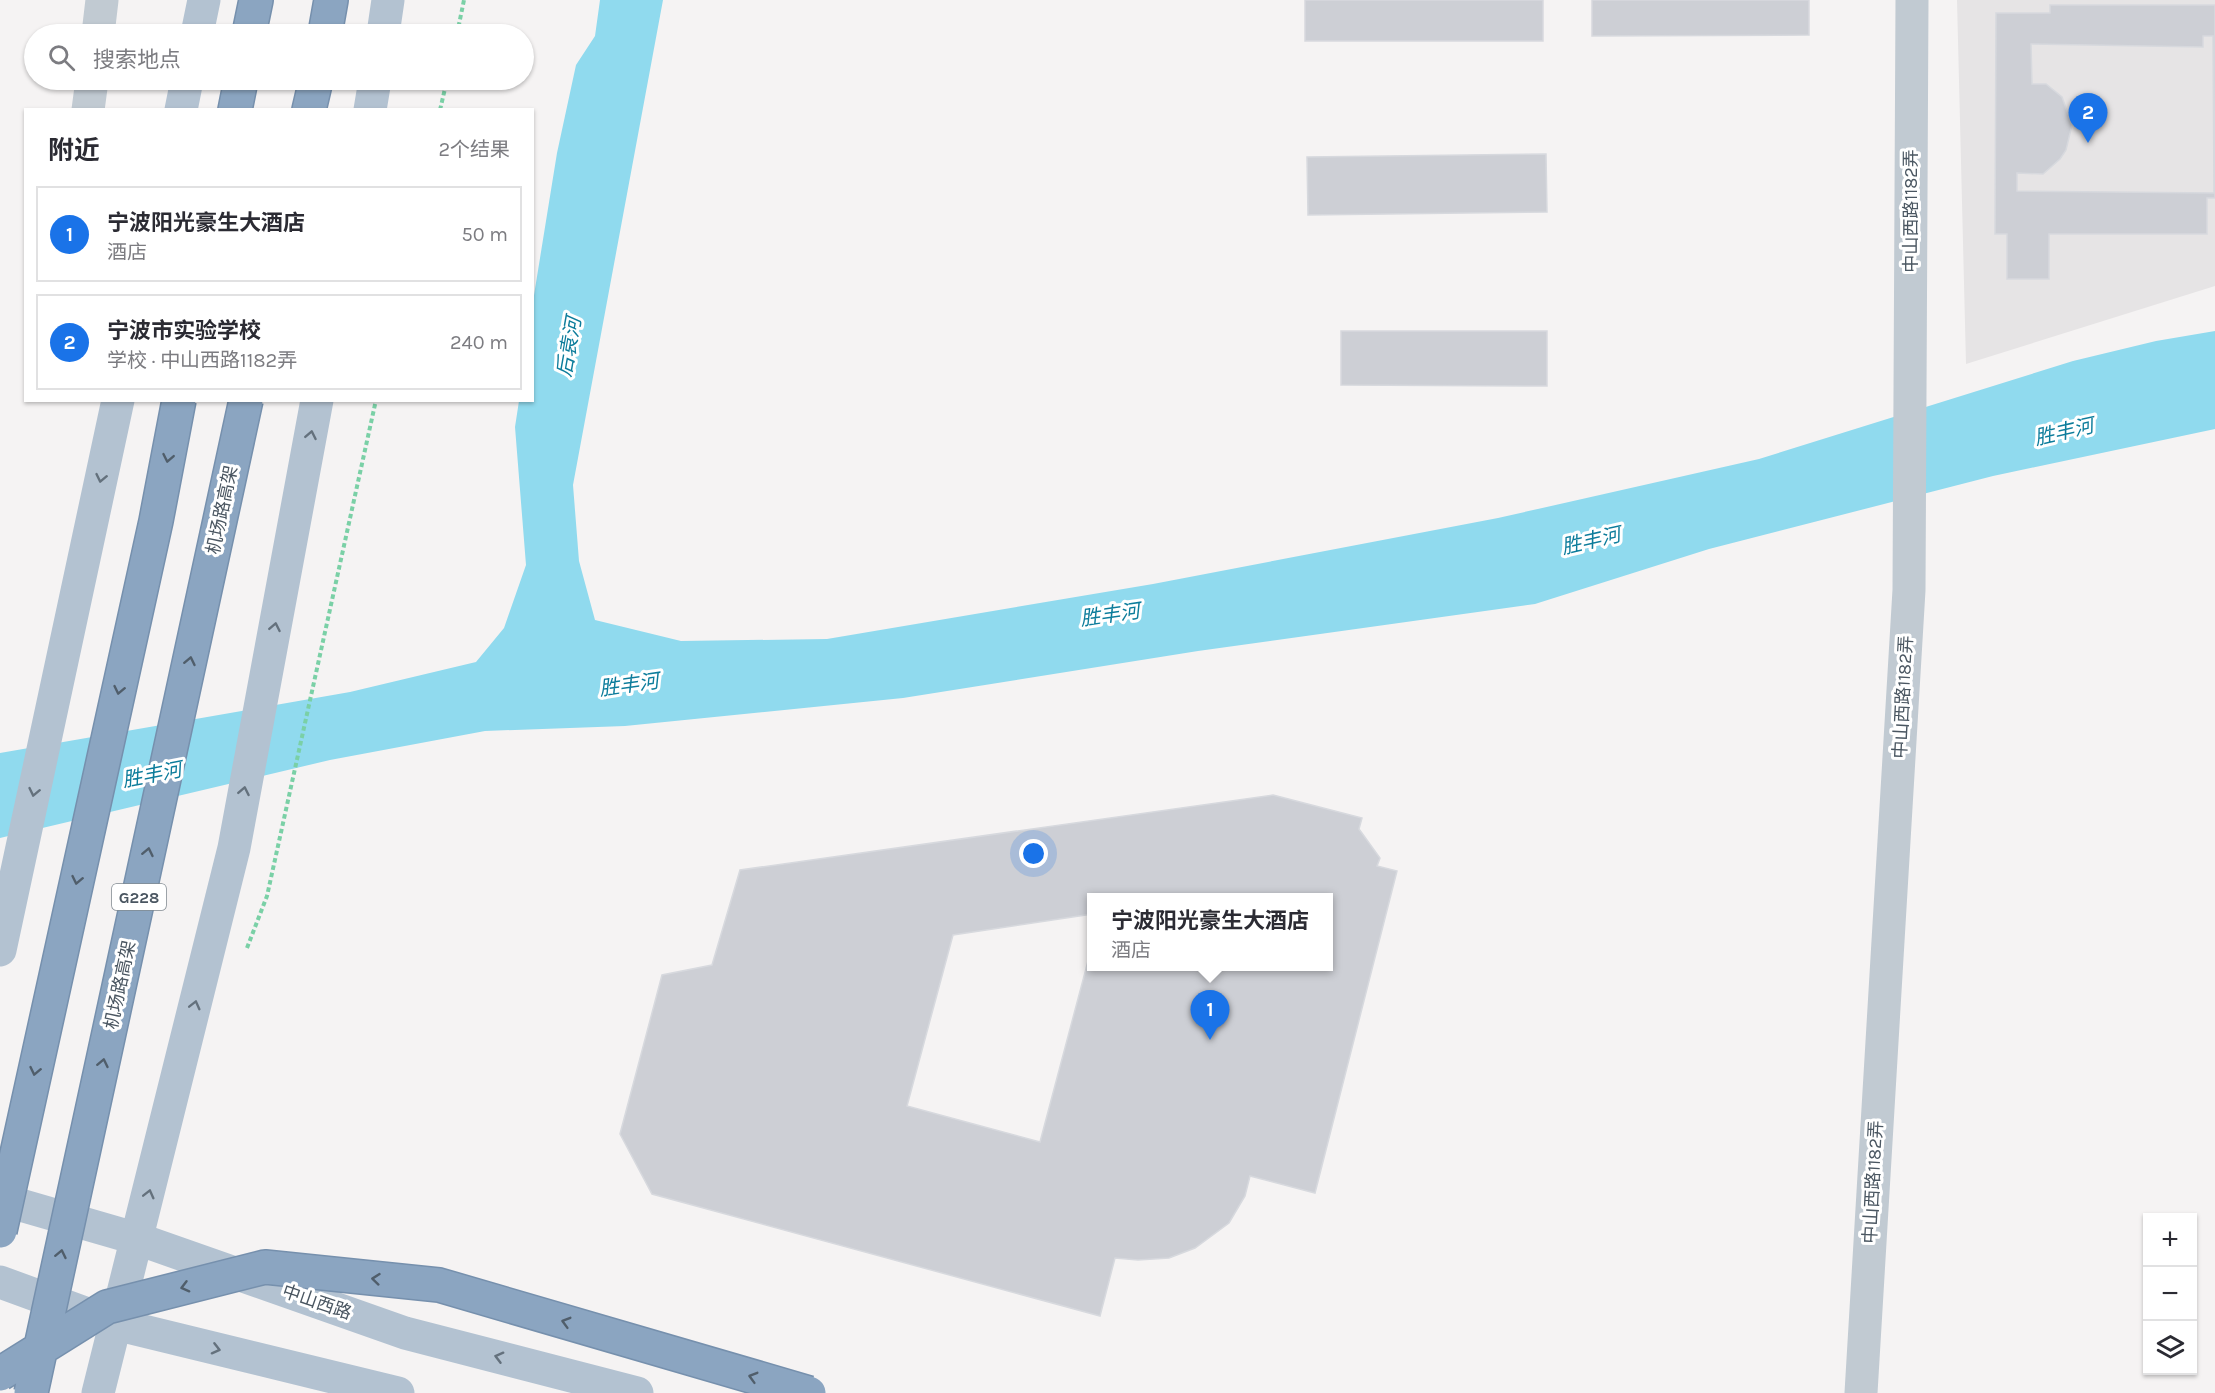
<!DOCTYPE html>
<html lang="zh">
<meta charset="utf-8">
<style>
:root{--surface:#fff;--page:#f7f7f7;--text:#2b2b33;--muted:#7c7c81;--line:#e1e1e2;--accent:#1a73e8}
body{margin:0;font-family:Karla,"Noto Sans SC",sans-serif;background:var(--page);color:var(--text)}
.controls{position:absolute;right:18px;bottom:18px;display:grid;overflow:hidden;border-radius:0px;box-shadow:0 2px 4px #0004}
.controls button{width:54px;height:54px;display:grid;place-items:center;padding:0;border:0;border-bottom:2px solid var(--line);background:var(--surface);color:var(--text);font:30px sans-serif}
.you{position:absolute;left:1034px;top:854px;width:21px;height:21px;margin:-15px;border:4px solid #fff;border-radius:50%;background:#1a73e8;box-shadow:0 0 0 9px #1a73e833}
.badge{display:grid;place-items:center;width:39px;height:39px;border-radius:50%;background:var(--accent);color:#fff;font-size:20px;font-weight:700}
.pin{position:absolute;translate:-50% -50px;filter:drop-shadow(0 2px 3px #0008)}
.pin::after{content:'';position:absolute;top:32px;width:21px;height:18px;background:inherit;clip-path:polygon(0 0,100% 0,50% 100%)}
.popup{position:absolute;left:1087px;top:893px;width:246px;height:78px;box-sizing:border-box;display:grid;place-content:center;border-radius:0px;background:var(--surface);filter:drop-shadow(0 2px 4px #0005);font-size:20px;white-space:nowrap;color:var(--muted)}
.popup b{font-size:22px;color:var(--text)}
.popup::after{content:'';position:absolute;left:50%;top:100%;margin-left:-12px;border:12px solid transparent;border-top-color:var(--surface)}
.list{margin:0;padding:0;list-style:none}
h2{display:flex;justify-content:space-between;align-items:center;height:78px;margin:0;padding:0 24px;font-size:26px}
h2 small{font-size:20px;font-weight:400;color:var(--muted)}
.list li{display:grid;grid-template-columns:39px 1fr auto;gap:18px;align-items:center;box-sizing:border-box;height:96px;margin:0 12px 12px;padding:0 12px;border:2px solid var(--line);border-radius:0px}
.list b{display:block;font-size:22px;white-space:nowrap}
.list p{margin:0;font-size:20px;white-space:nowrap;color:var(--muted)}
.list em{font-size:20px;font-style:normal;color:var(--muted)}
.icon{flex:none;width:33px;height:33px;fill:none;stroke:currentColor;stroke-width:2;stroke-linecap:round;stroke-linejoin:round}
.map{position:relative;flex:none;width:2215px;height:1393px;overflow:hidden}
.search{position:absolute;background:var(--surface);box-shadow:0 2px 4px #0004;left:24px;top:24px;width:510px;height:66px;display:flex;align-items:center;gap:15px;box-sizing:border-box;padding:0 21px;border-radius:33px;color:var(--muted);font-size:22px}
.panel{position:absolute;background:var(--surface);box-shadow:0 2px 4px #0004;left:24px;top:108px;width:510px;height:294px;border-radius:0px}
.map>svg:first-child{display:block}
</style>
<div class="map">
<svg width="2215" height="1393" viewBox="0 0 2215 1393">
<rect width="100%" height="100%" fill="#f5f3f3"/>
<path fill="#e6e4e5" d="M1957 0H2215V286L1966 364Z"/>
<path fill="#90daee" d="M600 0H663L573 485 579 561 595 620 681 641 827 639 1153 584 1498 518 1759 459 2073 361 2156 341 2215 331V429L1993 476 1709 549 1535 604 1198 651 903 698 625 726 485 731 330 760 0 838V753L350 692 476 662 504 628 526 565 515 427 519 401 532 400V308L535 289 557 153 576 65 595 36Z"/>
<path fill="#cdcfd5" stroke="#d7d9de" stroke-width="1.5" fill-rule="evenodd" d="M1305 0H1543V41H1305Z
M1592 0H1809V35L1592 36Z
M2050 5H2215V198H2207V234H2049V279H2007V234H1995L1996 13H2050ZM2203 36H2213L2214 193 2017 191V173L2043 174 2060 159 2066 150 2072 125 2062 97 2046 84H2032L2031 44 2203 47Z
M1546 154 1547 212 1308 215 1307 157Z
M1341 331H1547V386L1341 385Z
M1273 795 1362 818 1359 829 1380 858 1377 866 1397 871 1315 1193 1250 1176 1245 1196 1229 1223 1195 1248 1169 1258 1138 1260 1115 1258 1100 1316 652 1194 620 1134 662 975 712 965 740 870ZM1092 898H1328V966H1092V946L1040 1142 907 1106 953 935 1092 914Z"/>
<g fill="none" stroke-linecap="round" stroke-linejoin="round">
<g stroke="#7690ad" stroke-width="36">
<path id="highway" d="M249 34 256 0
M325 34 331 0
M235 110 241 80
M309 110 316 80"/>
</g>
<path stroke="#7ad0a6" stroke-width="4" stroke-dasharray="4.5 3" stroke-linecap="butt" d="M457 34 464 0
M440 110 447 80
M247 948 267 896 376 400"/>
<path stroke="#c1cad2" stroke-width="33" d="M98 34 102 0
M88 110 92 80
M1861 1393 1909 590 1912 0"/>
<path stroke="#b3c2d1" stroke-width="33" d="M197 34 204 0
M383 34 388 0
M181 110 187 80
M370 110 375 80
M0 950 118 400
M0 1199 138 1239 405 1333 637 1393
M0 1282 115 1324 398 1393
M98 1393 234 848 317 400"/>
<use href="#highway" stroke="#8ba5c1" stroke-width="33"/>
<g stroke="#7690ad" stroke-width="36" stroke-linecap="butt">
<path id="highway-bridge" d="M0 1231 156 521 179 400
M0 1374 107 1307 265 1267 439 1285 809 1393
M31 1393 246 400"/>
</g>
<use href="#highway-bridge" stroke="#8ba5c1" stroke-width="33"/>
</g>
<defs><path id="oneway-chevron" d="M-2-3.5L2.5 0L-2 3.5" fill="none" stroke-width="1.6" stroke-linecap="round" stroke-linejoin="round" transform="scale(1.5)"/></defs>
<g stroke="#64717d">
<use href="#oneway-chevron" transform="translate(311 435) rotate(-79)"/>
<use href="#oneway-chevron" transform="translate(101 478) rotate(102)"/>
<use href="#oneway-chevron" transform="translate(275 627) rotate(-79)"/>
<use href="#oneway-chevron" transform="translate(244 791) rotate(-79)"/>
<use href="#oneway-chevron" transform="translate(34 792) rotate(102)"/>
<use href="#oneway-chevron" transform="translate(195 1005) rotate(-76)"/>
<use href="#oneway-chevron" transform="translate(149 1194) rotate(-76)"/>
<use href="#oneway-chevron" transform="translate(216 1349) rotate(14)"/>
<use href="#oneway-chevron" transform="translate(499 1357) rotate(-165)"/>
</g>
<g stroke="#505e6b">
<use href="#oneway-chevron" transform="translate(168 458) rotate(101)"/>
<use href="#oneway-chevron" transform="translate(190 661) rotate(-78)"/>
<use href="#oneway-chevron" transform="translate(119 690) rotate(102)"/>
<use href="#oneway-chevron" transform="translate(148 852) rotate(-78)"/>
<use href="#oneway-chevron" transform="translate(77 880) rotate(102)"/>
<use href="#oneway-chevron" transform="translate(103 1063) rotate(-78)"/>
<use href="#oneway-chevron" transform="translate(35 1071) rotate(102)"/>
<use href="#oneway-chevron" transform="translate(61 1254) rotate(-78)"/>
<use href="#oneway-chevron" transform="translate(376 1279) rotate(-174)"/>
<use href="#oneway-chevron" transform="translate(185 1287) rotate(165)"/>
<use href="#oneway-chevron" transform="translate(566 1322) rotate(-164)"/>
<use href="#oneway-chevron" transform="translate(753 1377) rotate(-164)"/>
</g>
<g text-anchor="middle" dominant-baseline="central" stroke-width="6" stroke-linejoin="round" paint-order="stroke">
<rect fill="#fff" stroke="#808990" stroke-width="1.5" x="112" y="884" width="54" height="26" rx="4.5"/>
<g font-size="16" font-weight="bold" fill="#4a5661">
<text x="139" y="897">G228</text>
</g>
<g font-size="18" fill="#4a5661" stroke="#fff">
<text transform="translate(1911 211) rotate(-90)">中山西路1182弄</text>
<text transform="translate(222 510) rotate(-78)">机场路高架</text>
<text transform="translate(1903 697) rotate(-87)">中山西路1182弄</text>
<text transform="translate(120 985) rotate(-78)">机场路高架</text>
<text transform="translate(1873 1182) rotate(-87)">中山西路1182弄</text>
<text transform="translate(317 1302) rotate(19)">中山西路</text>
</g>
<g font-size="20" font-style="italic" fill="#0c7c9b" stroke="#fff">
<text transform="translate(569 347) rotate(-80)">后袁河</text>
<text transform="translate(2064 432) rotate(-13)">胜丰河</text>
<text transform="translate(1591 541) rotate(-13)">胜丰河</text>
<text transform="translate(1110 615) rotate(-8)">胜丰河</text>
<text transform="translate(629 685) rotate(-8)">胜丰河</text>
<text transform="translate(152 775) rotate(-11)">胜丰河</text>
</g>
</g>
</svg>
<div class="controls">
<button>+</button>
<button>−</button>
<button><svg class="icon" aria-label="layers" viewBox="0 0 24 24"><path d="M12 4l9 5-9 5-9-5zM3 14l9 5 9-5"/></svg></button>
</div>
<div class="you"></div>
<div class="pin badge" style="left:1210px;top:1040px">1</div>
<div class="popup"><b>宁波阳光豪生大酒店</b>酒店</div>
<div class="pin badge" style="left:2088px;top:143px">2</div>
<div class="search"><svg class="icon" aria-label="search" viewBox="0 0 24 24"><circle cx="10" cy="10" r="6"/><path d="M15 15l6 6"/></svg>搜索地点</div>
<section class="panel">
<h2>附近<small>2个结果</small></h2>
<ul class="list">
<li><span class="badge">1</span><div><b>宁波阳光豪生大酒店</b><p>酒店</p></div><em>50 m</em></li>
<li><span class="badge">2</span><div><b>宁波市实验学校</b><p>学校 · 中山西路1182弄</p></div><em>240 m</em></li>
</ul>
</section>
</div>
